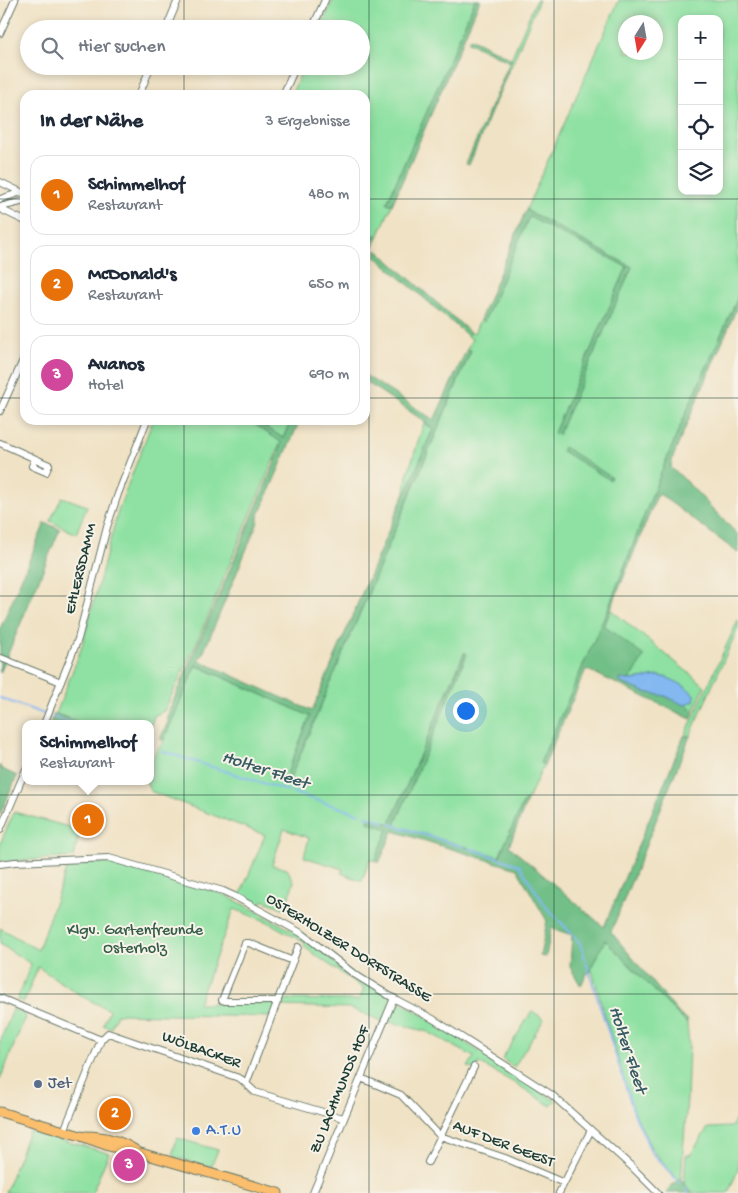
<!DOCTYPE html>
<html lang="de">
<meta charset="utf-8">
<style>
:root{--surface:#fff;--page:#f2f2f3;--text:#1f2937;--muted:#747a83;--line:#e0e1e3;--accent:#b45309}
body{margin:0;font-family:"Gochi Hand",sans-serif;background:var(--page);color:var(--text)}
.controls{position:absolute;right:15px;top:15px;display:grid;overflow:hidden;border-radius:10px;box-shadow:0 2px 8px #0003}
.controls button{width:45px;height:45px;display:grid;place-items:center;padding:0;border:0;border-bottom:1px solid var(--line);background:var(--surface);color:var(--text);font:25px sans-serif}
.compass{position:absolute;left:618px;top:15px;width:45px;height:45px;border-radius:50%;background:var(--surface);box-shadow:0 2px 8px #0003;rotate:191deg}
.you{position:absolute;left:465px;top:710px;width:18px;height:18px;margin:-12px;border:4px solid #fff;border-radius:50%;background:#1a73e8;box-shadow:0 0 0 8px #1a73e833}
.badge{display:grid;place-items:center;width:32px;height:32px;border-radius:50%;background:var(--accent);color:#fff;font-size:16px;font-weight:700}
.pin{position:absolute;translate:-50% -50%;border:2px solid #fff;box-shadow:0 1px 5px #0006}
.popup{position:absolute;left:22px;top:720px;width:132px;height:65px;box-sizing:border-box;display:grid;place-content:center;border-radius:10px;background:var(--surface);filter:drop-shadow(0 1px 4px #0005);font-size:16px;white-space:nowrap;color:var(--muted)}
.popup b{font-size:19px;color:var(--text)}
.popup::after{content:'';position:absolute;left:50%;top:100%;margin-left:-10px;border:10px solid transparent;border-top-color:var(--surface)}
.list{margin:0;padding:0;list-style:none}
h2{display:flex;justify-content:space-between;align-items:center;height:65px;margin:0;padding:0 20px;font-size:21px}
h2 small{font-size:16px;font-weight:400;color:var(--muted)}
.list li{display:grid;grid-template-columns:32px 1fr auto;gap:15px;align-items:center;box-sizing:border-box;height:80px;margin:0 10px 10px;padding:0 10px;border:1px solid var(--line);border-radius:15px}
.list b{display:block;font-size:19px;white-space:nowrap}
.list p{margin:0;font-size:16px;white-space:nowrap;color:var(--muted)}
.list em{font-size:16px;font-style:normal;color:var(--muted)}
.icon{flex:none;width:28px;height:28px;fill:none;stroke:currentColor;stroke-width:2;stroke-linecap:round;stroke-linejoin:round}
.map{position:relative;flex:none;width:738px;height:1193px;overflow:hidden}
.search{position:absolute;background:var(--surface);box-shadow:0 2px 8px #0003;left:20px;top:20px;width:350px;height:55px;display:flex;align-items:center;gap:12px;box-sizing:border-box;padding:0 18px;border-radius:28px;color:var(--muted);font-size:19px}
.panel{position:absolute;background:var(--surface);box-shadow:0 2px 8px #0003;left:20px;top:90px;width:350px;height:335px;border-radius:15px}
.map>svg:first-child{display:block}
</style>
<div class="map">
<svg width="738" height="1193" viewBox="0 0 738 1193">
<rect width="100%" height="100%" fill="#f7f3e8"/>
<filter id="ink" filterUnits="userSpaceOnUse"><feTurbulence type="fractalNoise" baseFrequency=".02" numOctaves="2"/><feDisplacementMap in="SourceGraphic" scale="10" xChannelSelector="R" yChannelSelector="G"/><feConvolveMatrix kernelMatrix="1 2 1 2 8 2 1 2 1" color-interpolation-filters="sRGB"/></filter>
<filter id="wash" filterUnits="userSpaceOnUse"><feTurbulence type="fractalNoise" baseFrequency=".0096" numOctaves="4" result="noise"/><feDisplacementMap in="SourceGraphic" scale="20" xChannelSelector="R" yChannelSelector="G"/><feGaussianBlur stdDeviation="1.12" result="paint"/><feColorMatrix in="noise" values="0 0 0 0 0 0 0 0 0 0 0 0 0 0 0 0 0 1.4 0 .05"/><feComposite in="paint" operator="in"/></filter>
<g filter="url(#wash)">
<rect width="100%" height="100%" fill="#f0e2c5"/>
<path fill="#8ee1a2" stroke="#568f6b" fill-rule="evenodd" d="M333 0H475L456 45 387 203 392 205 378 237 375 235 365 250V95H291L304 66H361V29H320Z
M536 0H539L511 67 508 66Z
M619 0H738V297L686 413 662 470 608 609 540 763 544 765 527 801H524L499 857 394 825 467 654 464 653 390 824 369 818V822L389 829 375 861 370 859 362 881 341 873 343 869 304 857 309 838 284 829 272 865 287 869 294 881 285 909 263 900 260 906 240 896 265 835 150 791 146 781H150C151 767 151 754 162 744L195 665 310 716 285 779 289 781 471 351 467 349 472 339 468 336 470 332 474 333 480 320 484 321 529 216 627 267 554 433 558 435 632 267 526 210ZM682 19H719V191H682ZM626 22H656V52H626Z
M153 420H248L281 442 197 642 164 711 154 716 151 726 150 724H84L56 714 81 649 119 508Z
M255 420H291L283 438Z
M424 423 433 429 407 492H405L407 476Z
M62 497 87 506 76 534 50 521Z
M611 610 705 686 694 711 687 705 695 696 692 693 668 678 659 676 628 681 634 674 604 626Z
M738 620V628L690 736H685Z
M14 812 80 830 74 857 0 862V844Z
M109 863 138 869 223 894 254 910 297 933 334 962 432 1021 556 1101 551 1106 518 1085 479 1063 475 1070 468 1067 474 1057 428 1032 390 1022 382 1021 349 1008 279 1006 273 1017 117 1014 111 1028 103 1025 109 1010 83 997 38 967 24 1002 17 1000 31 964 0 944V928L38 950 68 864ZM234 909 268 922 305 943 304 947 364 989 359 1000 281 999 274 1003 198 1004Z
M605 939 687 1024 689 1044 687 1099 681 1180 678 1179 652 1150 632 1107 591 968Z
M13 1009 26 1015 0 1080V1042Z
M532 1011 544 1019 514 1067 502 1059Z
M738 1116V1170L728 1193H692L684 1183 686 1155H690L708 1128 731 1127Z
M29 1131 109 1153 92 1193H5Z
M177 1138 218 1150 211 1167 174 1157 173 1152Z"/>
<path fill="#72bf88" stroke="#487e5e" d="M475 0H480L392 205 387 203 456 45Z
M470 38 512 59 510 62 468 42Z
M508 66 510 67 469 165 466 164Z
M526 210 632 267 558 435 554 433 627 267 529 217 484 322 480 320Z
M375 234 378 237 365 268V250Z
M377 250 470 332 468 336 375 256Z
M738 297V305L680 440 672 460 671 468 683 478 738 535V553L658 493 604 626 644 656 634 674 628 681 621 679 620 682 644 692 662 695 687 705 694 711 691 719 586 669 544 765 540 763 608 609 662 470 686 413Z
M467 349 471 350 289 781 285 779 310 716 196 665 164 740 160 739 168 722V713L229 572 278 455 281 442 248 420H255L283 438 291 420H300L258 517V522L202 656 198 660 312 711 405 492H407L433 429 421 419 365 381V375L434 420Z
M564 447 611 477 610 480 562 451Z
M45 523 60 529 0 673V629Z
M465 652 467 654 395 825 499 857 524 801H527L509 846 604 927 684 736H690L611 932 681 1016 687 1020V1024L605 940 591 968V972L586 974 581 986 570 967 572 935 551 928 546 957 540 956 547 921 517 869 393 831 379 863 375 861 388 829 368 822 370 818 390 824Z
M54 714H56L84 724H68L62 722 61 724H50Z
M0 765V768L17 776 0 815Z
M678 1179 681 1180 692 1193H665Z"/>
<path fill="#83b8f1" stroke="#517a92" d="M659 676C671 678 688 686 695 696L694 701 684 705 665 696 644 692 620 682V679C634 682 646 677 659 676Z"/>
<g fill="none" stroke-linecap="round" stroke-linejoin="round">
<path stroke="#83b8f1" stroke-width="2" d="M0 698 44 714
M53 717 75 724
M162 751 360 814
M366 816 385 822
M390 824 464 847
M469 848 519 865 547 908 557 918
M560 921 580 943 634 1113 651 1152 679 1182
M685 1188 689 1193"/>
</g>
</g>
<g filter="url(#ink)">
<g fill="none" stroke-linecap="round" stroke-linejoin="round">
<g stroke="#687767" stroke-width="8">
<path id="minor" d="M166 29 178 0
M312 29 325 0
M0 33 15 0
M139 95 151 66
M283 95 296 66
M0 182 25 194
M0 199 22 192
M0 207 25 201
M0 209 25 221
M0 411 25 356
M0 443 49 465 46 472 32 466 35 459
M1 658 61 682
M44 724 78 639 107 527 118 494 147 420
M0 830 26 769
M0 864 15 862 109 858 223 891 234 896 303 934 354 974 393 998 433 1019 552 1095 631 1166 658 1193
M0 998 101 1040
M278 1001H225L222 1000 245 943H249L293 961
M361 1078 401 1095 440 1136 505 1158 564 1183
M246 1084 298 947
M64 1131 101 1040 108 1033 236 1077 241 1079 255 1092 343 1118
M428 1162 474 1067
M313 1193 394 998
M559 1193 591 1130"/>
</g>
<g stroke="#687767" stroke-width="11">
<path id="major" d="M0 1112 81 1136 109 1146 137 1152 278 1193
M86 1136C104 1136 121 1141 135 1150"/>
</g>
<use href="#minor" stroke="#fff" stroke-width="6"/>
<use href="#major" stroke="#fabe6d" stroke-width="9"/>
</g>
</g>
<path fill="none" stroke="#1f3d34" stroke-width="1" stroke-opacity="0.55" d="M184 0V29M369 0V1193M554 0V1193M184 66V95M0 199H25M365 199H738M0 398H25M365 398H738M184 420V1193M0 596H738M0 795H738M0 994H738"/>
<circle fill="#5c6f8a" stroke="#f7f3e8" stroke-width="2" cx="38" cy="1084" r="5"/>
<circle fill="#3f7fe0" stroke="#f7f3e8" stroke-width="2" cx="196" cy="1131" r="5"/>
<g text-anchor="middle" dominant-baseline="central" stroke-width="4" stroke-linejoin="round" paint-order="stroke">
<g font-size="16" fill="#1f3d34" stroke="#f7f3e8">
<text transform="translate(82 569) rotate(-76)">EHLERSDAMM</text>
<text transform="translate(348 949) rotate(32)">OSTERHOLZER DORFSTRASSE</text>
<text transform="translate(201 1051) rotate(20)">WÖLBACKER</text>
<text transform="translate(341 1090) rotate(-68)">ZU LACHMUNDS HOF</text>
<text transform="translate(503 1145) rotate(21)">AUF DER GEEST</text>
</g>
<g font-size="16" fill="#355e4a" stroke="#f7f3e8">
<text x="135" y="931">Klgv. Gartenfreunde<tspan x="135" dy="18">Osterholz</tspan></text>
</g>
<g font-size="16" fill="#4e5e75" stroke="#f7f3e8" text-anchor="start">
<text x="48" y="1084">Jet</text>
</g>
<g font-size="16" fill="#366cbe" stroke="#f7f3e8" text-anchor="start">
<text x="206" y="1131">A.T.U</text>
</g>
<g font-size="18" font-style="italic" fill="#385c63" stroke="#f7f3e8">
<text transform="translate(265 771) rotate(18)">Holter Fleet</text>
<text transform="translate(627 1050) rotate(72)">Holter Fleet</text>
</g>
</g>
</svg>
<div class="controls">
<button>+</button>
<button>−</button>
<button><svg class="icon" aria-label="locate" viewBox="0 0 24 24"><circle cx="12" cy="12" r="6"/><path d="M12 2v4M12 18v4M2 12h4M18 12h4"/></svg></button>
<button><svg class="icon" aria-label="layers" viewBox="0 0 24 24"><path d="M12 4l9 5-9 5-9-5zM3 14l9 5 9-5"/></svg></button>
</div>
<svg class="compass" viewBox="-18 -18 36 36"><path d="M0-13l5 13h-10z" fill="#e53935"/><path d="M0 13l5-13h-10z" fill="#747a83"/></svg>
<div class="you"></div>
<div class="pin badge" style="left:88px;top:820px;background:#e8710a">1</div>
<div class="popup"><b>Schimmelhof</b>Restaurant</div>
<div class="pin badge" style="left:115px;top:1114px;background:#e8710a">2</div>
<div class="pin badge" style="left:129px;top:1165px;background:#d1479c">3</div>
<div class="search"><svg class="icon" aria-label="search" viewBox="0 0 24 24"><circle cx="10" cy="10" r="6"/><path d="M15 15l6 6"/></svg>Hier suchen</div>
<section class="panel">
<h2>In der Nähe<small>3 Ergebnisse</small></h2>
<ul class="list">
<li><span class="badge" style="background:#e8710a">1</span><div><b>Schimmelhof</b><p>Restaurant</p></div><em>480 m</em></li>
<li><span class="badge" style="background:#e8710a">2</span><div><b>McDonald's</b><p>Restaurant</p></div><em>650 m</em></li>
<li><span class="badge" style="background:#d1479c">3</span><div><b>Avanos</b><p>Hotel</p></div><em>690 m</em></li>
</ul>
</section>
</div>
